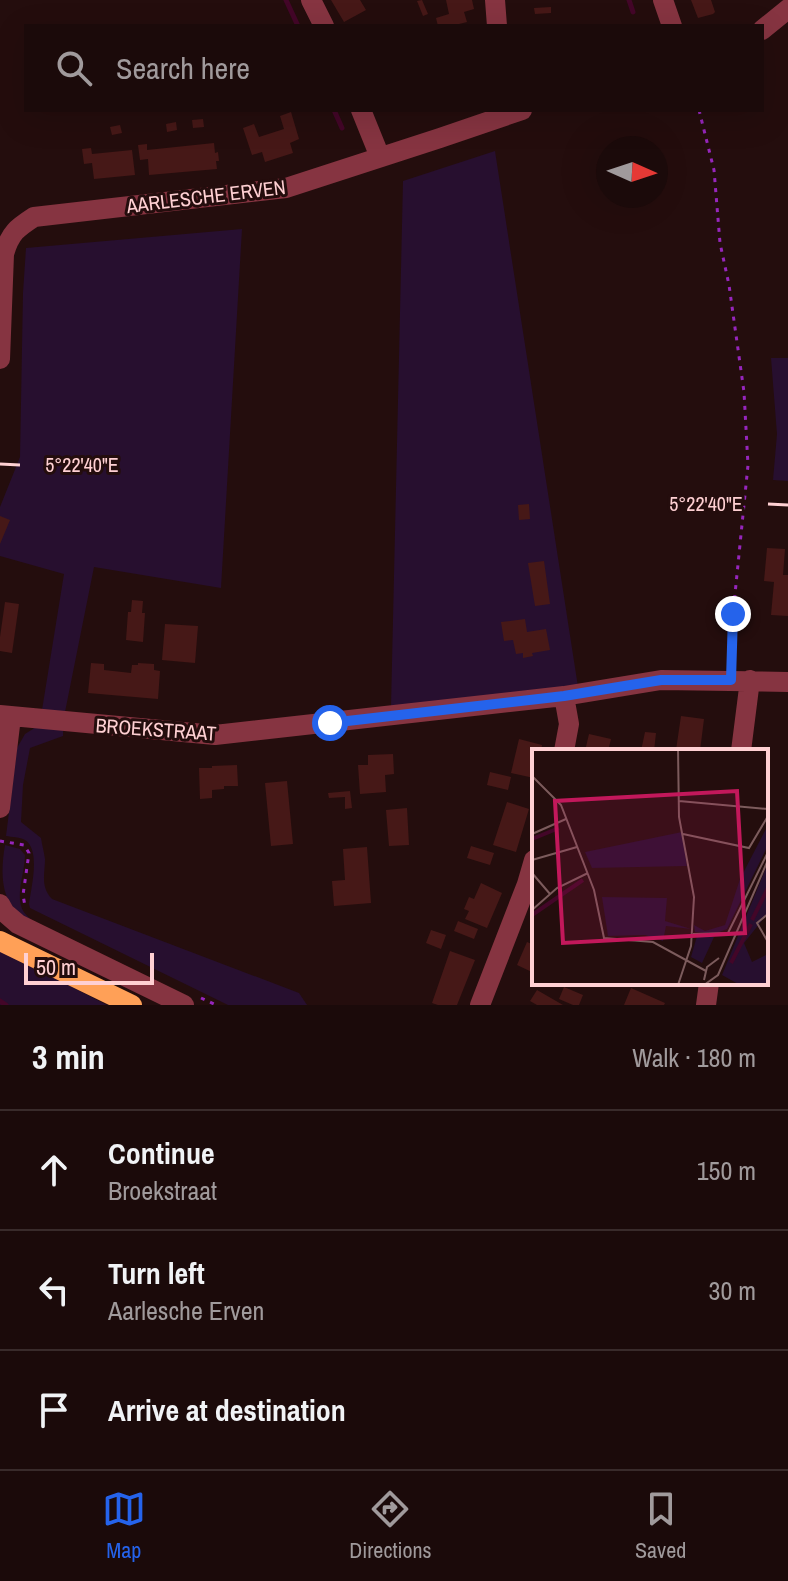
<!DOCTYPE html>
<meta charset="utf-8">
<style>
:root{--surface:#1b0a0a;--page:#281818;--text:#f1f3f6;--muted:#a09a9c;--line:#392b2b;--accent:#2563eb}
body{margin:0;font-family:"Archivo Narrow",sans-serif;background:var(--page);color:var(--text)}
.compass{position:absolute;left:596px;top:136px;width:72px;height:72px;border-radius:50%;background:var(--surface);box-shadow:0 8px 32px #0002;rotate:93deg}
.scale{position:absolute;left:24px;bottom:20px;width:130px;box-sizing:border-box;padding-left:8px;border:4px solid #ffd0d3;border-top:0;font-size:22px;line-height:28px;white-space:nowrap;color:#ffd0d3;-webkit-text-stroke:6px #240d0d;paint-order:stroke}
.stop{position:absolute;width:24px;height:24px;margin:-18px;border:6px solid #2563eb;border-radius:50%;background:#fff}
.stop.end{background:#2563eb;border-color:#fff;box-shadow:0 2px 8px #0008}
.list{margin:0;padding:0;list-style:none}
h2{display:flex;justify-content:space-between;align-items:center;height:104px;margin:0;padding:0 32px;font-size:34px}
h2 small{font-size:26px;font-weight:400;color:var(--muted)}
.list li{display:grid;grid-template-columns:52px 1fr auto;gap:24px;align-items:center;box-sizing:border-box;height:120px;padding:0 32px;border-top:2px solid var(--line)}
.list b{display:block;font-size:30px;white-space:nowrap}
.list p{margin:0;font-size:26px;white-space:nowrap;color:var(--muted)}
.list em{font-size:26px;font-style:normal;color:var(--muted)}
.icon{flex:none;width:44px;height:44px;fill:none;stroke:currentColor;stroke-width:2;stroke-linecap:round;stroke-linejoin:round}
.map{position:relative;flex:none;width:788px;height:1005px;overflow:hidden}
.search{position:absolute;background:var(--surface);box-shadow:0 8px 32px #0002;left:24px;right:24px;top:24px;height:88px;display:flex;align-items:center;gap:20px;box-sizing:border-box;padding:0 28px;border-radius:0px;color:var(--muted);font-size:30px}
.sheet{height:464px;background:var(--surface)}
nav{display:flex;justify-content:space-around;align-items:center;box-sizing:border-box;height:112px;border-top:2px solid var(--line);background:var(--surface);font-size:22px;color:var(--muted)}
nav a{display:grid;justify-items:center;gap:4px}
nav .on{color:var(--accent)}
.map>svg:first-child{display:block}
</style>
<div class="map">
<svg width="788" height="1005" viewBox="0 0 788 1005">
<rect width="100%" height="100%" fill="#240d0d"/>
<path fill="#270f2f" d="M495 151 578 687 391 707 403 181Z
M242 229 221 588 94 567 65 712 42 710 64 574 0 556V507L20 457 23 293 26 248Z
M771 358H788V481L773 480 777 434Z
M36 727 63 728V736L30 748 23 785 21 822 41 838C42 845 44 852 45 859 45 874 40 886 52 899L299 993 307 1005H228L30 908 29 904C31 888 41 850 25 840 20 837 12 837 6 836L17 748 25 734Z
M5 845 20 849 25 855C25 876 10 906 31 919 0 909 0 874 5 845Z
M0 950 107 1005H0Z"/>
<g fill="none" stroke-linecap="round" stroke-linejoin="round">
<path stroke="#430628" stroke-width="5" d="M286 0 298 26
M629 0 633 12
M334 110 342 128
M0 1001 6 1005"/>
</g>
<path fill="#461817" d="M331 0H360L366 10 344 22Z
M422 0 428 14 423 16 417 1Z
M446 0H472L474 9 464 12 467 22 451 26H438L436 18 449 14Z
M691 0H711L715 12 713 14 698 18Z
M551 7V13L535 14 534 8Z
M291 112 299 139 290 143 293 153 265 162 262 152 252 155 243 128 254 124 259 137 284 129 280 116Z
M203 119 204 127 193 128 192 120Z
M176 122 177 130 167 132 166 124Z
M120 125 122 133 112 135 110 127Z
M214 143 215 153 218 152 219 161H216L217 169 149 175 148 159 140 160 138 145 147 144V150Z
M91 148 92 154 132 150 135 175 94 179 92 163 84 164 82 149Z
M529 504 530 519 519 520 518 505Z
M0 516 10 520 0 544Z
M767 548 785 549 783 575H788V616L771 615 774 582 764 581Z
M544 561 550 604 535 606 528 563Z
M132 600 143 601 142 613H145L143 642 126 640 128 612H131Z
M5 602 19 604 12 653 0 651V637Z
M525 619 527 632 546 629 550 650 532 653 533 656 523 658V653L516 654 513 640 504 641 501 622Z
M165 624 198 626 195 663 162 660Z
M91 663 104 664V670L131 673 132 665H138V663L154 664V670L160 671 158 699 88 693Z
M681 716 704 719 700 751 676 750Z
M645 732 656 733 654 751H641Z
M589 734 611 739 608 751H585Z
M519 739 542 745 541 751H534V778L511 773Z
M393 754 394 774 385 775 386 792 360 794 358 765H368V755Z
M237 765 238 786H224V789L212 790V798L200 799 199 768H212V766Z
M490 772 511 777 508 790 487 785Z
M287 781 293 844 271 846 265 783Z
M350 791 352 808 345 809V797L329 798 328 793Z
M507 802 529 809 516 852 493 845Z
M407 808 409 845 389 846 386 810Z
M471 846 494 853 490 865 467 858Z
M367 847 371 903 334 906 332 881 345 880 343 849Z
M481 883 502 893 487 928 465 919 469 911 464 909 469 897 474 899Z
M458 921 478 929 474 939 454 931Z
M431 930 446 935 441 949 426 943Z
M527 942 534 945V973L517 965Z
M450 951 475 960 457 1005H438L432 1003Z
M564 987 583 995 579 1005H573L559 999Z
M631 988 665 1003 664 1005H624Z
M537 990 563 1005H537L530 1001Z"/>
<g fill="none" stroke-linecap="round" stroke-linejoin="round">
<path stroke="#9626bc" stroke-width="3" stroke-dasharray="4 6" stroke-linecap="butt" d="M699 110 714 170 720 243 729 285 744 392 748 465 733 614 731 661
M0 841 24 845 29 853 23 895 25 906
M201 998 216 1005"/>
<path stroke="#863441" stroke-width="20" d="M311 0 324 26
M495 0 497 26
M663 0 672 26
M762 30 788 9
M361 110 380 157
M0 359 4 254C10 233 17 228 34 217L286 188 440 138 522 110
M0 715 215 735 564 696 661 680 788 682
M564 751 569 724 564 696
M741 751 750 680
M0 808 11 717
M0 904 5 913 18 924 184 1005
M480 1005 527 884 534 860
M706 1005 709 983"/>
<path stroke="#ffa057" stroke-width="20" d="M0 941 132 1005"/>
</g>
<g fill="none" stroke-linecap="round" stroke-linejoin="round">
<path stroke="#2563eb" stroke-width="10" d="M330 723 564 696 661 680H731L733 614"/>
</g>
<path fill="none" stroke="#ffd0d3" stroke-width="3" d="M0 464 20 465M768 504 788 505"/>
<g text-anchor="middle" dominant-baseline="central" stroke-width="6" stroke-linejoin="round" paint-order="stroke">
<g font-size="20" fill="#ffd0d3" stroke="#240d0d">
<text transform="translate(206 196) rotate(-7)">AARLESCHE ERVEN</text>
<text transform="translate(156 729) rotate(4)">BROEKSTRAAT</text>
</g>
</g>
<g transform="translate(532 749)">
<rect width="236" height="236" fill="#240d0d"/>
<path d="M236 76V96L195 180 182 185 163 183 162 176 173 182 193 176 208 130ZM150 83 155 117 60 119 53 103ZM236 114V164L212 194 220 213 236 205V235L208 236 190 226ZM70 148 135 149 133 172 159 180 134 177 131 192 113 186 76 187ZM165 187 182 188 170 214 159 208Z" fill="#270f2f"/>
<path fill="none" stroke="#430628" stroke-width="4" d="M0 90 27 79M0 166 51 131M220 171 236 139M199 214 219 175"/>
<path fill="none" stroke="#7c5b5c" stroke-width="2" d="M0 27 29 56 62 141 72 189 121 193 174 222M147 52 236 60M0 85 34 70M151 85 217 99 236 67M0 111 45 98M0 124 18 145M0 161 25 139 56 124M236 165 225 174 236 193M161 185 196 184 236 103M172 231 175 218 187 209M146 236 159 197 162 148 147 68 146 0M172 236 186 226 236 111"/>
<path fill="#c2185b" fill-opacity="0.15" stroke="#c2185b" stroke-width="4" d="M205 42 213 184 31 194 23 52Z"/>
<rect width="236" height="236" fill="none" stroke="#ffd0d3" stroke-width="4"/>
</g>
<g font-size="20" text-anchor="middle" fill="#ffd0d3" stroke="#240d0d" stroke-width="6" stroke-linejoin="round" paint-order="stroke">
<text x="82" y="472">5°22'40"E</text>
<text x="706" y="511">5°22'40"E</text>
</g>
</svg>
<svg class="compass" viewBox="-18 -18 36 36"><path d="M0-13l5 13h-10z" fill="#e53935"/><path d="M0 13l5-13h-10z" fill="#a09a9c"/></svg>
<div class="scale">50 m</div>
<div class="stop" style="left:330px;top:723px"></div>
<div class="stop end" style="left:733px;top:614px"></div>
<div class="search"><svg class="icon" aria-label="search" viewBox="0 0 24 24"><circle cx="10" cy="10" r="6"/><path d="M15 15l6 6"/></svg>Search here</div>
</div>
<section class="sheet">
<h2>3 min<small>Walk · 180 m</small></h2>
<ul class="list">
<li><svg class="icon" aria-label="ahead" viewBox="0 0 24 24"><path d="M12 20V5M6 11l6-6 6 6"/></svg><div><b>Continue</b><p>Broekstraat</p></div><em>150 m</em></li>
<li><svg class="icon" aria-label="left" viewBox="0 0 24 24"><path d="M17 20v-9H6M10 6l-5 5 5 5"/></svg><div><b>Turn left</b><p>Aarlesche Erven</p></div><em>30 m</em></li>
<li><svg class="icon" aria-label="arrive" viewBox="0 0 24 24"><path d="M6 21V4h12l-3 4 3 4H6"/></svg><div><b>Arrive at destination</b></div></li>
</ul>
</section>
<nav>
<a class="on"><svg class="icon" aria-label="map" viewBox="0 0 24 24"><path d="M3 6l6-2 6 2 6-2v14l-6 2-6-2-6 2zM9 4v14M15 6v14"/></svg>Map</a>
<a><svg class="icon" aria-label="directions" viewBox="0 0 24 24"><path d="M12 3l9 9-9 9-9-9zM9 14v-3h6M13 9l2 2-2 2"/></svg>Directions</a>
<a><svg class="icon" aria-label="saved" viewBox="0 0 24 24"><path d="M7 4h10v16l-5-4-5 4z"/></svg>Saved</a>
</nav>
